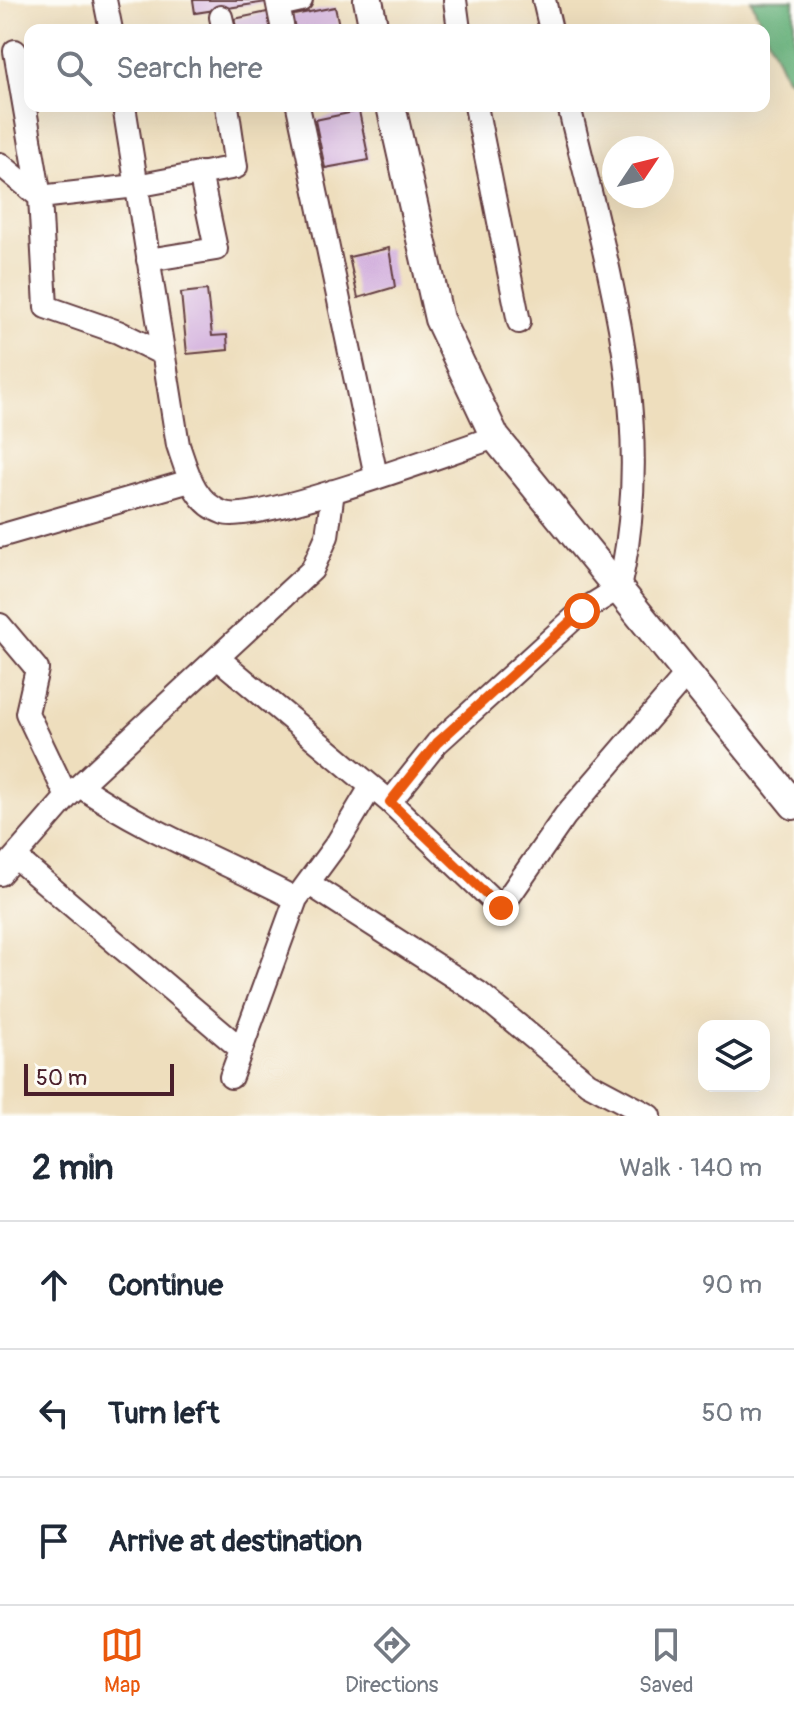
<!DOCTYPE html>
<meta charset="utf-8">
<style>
:root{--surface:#fff;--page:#f6f6f7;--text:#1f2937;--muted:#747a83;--line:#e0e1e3;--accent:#ea580c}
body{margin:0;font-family:Pangolin,sans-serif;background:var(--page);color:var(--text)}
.controls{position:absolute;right:24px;bottom:24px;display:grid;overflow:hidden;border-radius:16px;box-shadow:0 8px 32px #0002}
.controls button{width:72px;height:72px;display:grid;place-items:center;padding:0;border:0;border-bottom:2px solid var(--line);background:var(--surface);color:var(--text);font:40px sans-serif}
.compass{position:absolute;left:602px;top:136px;width:72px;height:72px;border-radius:50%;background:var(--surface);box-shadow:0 8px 32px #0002;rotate:55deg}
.scale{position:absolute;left:24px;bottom:20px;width:150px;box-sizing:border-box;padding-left:8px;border:4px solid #4a1f2b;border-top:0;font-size:22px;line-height:28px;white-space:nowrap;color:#4a1f2b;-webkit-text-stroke:6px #fdfcf7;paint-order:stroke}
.stop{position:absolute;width:24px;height:24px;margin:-18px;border:6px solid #ea580c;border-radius:50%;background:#fff}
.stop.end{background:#ea580c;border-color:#fff;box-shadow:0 2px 8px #0008}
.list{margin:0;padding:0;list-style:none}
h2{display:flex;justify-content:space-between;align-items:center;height:104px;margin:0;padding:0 32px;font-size:34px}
h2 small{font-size:26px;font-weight:400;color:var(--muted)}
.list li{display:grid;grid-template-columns:52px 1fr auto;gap:24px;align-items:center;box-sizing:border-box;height:128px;padding:0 32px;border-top:2px solid var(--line)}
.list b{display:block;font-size:30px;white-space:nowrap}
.list em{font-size:26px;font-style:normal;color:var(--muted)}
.icon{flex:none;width:44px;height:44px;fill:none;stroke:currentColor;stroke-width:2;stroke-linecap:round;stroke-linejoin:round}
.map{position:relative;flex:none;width:794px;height:1116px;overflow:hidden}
.search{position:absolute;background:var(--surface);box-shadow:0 8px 32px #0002;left:24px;right:24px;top:24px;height:88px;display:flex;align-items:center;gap:20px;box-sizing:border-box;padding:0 28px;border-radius:16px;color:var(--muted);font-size:30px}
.sheet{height:488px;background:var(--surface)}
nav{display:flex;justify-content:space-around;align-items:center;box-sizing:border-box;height:112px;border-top:2px solid var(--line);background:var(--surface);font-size:22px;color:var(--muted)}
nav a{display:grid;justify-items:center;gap:4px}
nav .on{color:var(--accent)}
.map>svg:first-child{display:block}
</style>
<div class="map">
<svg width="794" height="1116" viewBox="0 0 794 1116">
<rect width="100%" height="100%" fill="#fdfcf7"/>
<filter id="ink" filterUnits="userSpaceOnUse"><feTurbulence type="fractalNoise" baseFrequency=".0125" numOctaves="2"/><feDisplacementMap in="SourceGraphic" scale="16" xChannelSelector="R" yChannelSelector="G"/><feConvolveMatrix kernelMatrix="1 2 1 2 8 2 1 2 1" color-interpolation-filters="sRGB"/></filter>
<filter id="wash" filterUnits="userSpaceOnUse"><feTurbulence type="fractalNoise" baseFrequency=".006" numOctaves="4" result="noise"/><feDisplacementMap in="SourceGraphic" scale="32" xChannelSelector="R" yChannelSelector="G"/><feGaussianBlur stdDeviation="1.8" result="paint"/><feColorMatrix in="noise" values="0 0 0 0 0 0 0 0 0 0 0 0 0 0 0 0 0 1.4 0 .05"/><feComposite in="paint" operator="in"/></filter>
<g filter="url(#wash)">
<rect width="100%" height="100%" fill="#eedebd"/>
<path fill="#65b079" stroke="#586852" stroke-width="2" d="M751 0H794V82L786 78Z"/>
<g id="blocks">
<path fill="#d4b3de" d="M193 0H267V2L195 13Z
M335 7 340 30H292L289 16Z
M272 11 276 30H237L234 19Z
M359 111 369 160 325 168 315 120Z
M389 248 395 287 358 298 349 257Z
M207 290 212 336 227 335 228 350 187 354 181 293Z"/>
</g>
</g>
<g filter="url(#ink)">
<use href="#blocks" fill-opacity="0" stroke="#633c41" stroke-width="2"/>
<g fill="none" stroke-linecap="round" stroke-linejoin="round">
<g stroke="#633c41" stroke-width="26">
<path id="minor" d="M105 0 111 30
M277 0 283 30
M455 0 459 30
M544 0 551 30
M279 5 301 0
M221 17 224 30
M15 51 40 197 46 307 118 332 163 354
M124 106 178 445C187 471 194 503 224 513 256 524 451 452 495 437
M298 106 376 476
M476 106 519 322
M0 164 40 197 136 186 236 167 227 106
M148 260 216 249 200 173
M0 536 190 481
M0 625 37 669 27 713 67 797
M219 659 390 802 437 743 582 611 619 588C658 422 607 267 569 106
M80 786C147 832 224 861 296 899
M390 802 501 908 565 816 687 674
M15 857 241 1049
M0 874 67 797 312 570 327 536 333 491
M308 883 479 993 588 1083 650 1116
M231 1077 296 899 338 842 371 787"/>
</g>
<g stroke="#633c41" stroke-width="32">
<path id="tertiary" d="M368 0 374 30
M391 106 439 319 495 437 794 805"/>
</g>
<use href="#minor" stroke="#fff" stroke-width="22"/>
<use href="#tertiary" stroke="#fff" stroke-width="28"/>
</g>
</g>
<g fill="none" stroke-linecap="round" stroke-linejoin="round" filter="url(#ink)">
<path stroke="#ea580c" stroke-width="10" d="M501 908 390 802 437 743 582 611"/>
</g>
</svg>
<div class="controls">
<button><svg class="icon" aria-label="layers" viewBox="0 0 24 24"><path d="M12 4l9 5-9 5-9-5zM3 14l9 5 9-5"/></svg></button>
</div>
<svg class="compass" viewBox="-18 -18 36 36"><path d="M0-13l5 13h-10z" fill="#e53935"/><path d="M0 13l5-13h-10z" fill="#747a83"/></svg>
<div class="scale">50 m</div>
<div class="stop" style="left:582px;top:611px"></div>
<div class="stop end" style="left:501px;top:908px"></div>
<div class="search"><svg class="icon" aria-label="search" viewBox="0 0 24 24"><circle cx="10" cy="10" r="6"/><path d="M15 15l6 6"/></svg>Search here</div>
</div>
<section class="sheet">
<h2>2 min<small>Walk · 140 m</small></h2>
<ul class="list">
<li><svg class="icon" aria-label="ahead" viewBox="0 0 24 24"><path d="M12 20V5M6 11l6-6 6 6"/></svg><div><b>Continue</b></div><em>90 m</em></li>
<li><svg class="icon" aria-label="left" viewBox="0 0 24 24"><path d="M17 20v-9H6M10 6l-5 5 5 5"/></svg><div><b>Turn left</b></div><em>50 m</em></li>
<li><svg class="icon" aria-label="arrive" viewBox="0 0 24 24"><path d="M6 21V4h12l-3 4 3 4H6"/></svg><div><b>Arrive at destination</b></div></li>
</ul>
</section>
<nav>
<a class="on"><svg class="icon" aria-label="map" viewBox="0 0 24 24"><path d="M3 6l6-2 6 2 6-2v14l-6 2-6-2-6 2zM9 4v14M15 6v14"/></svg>Map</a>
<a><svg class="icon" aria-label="directions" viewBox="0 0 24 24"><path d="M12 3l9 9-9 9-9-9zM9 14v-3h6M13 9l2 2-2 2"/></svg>Directions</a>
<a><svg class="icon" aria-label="saved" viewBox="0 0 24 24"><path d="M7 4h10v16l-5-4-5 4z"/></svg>Saved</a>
</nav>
